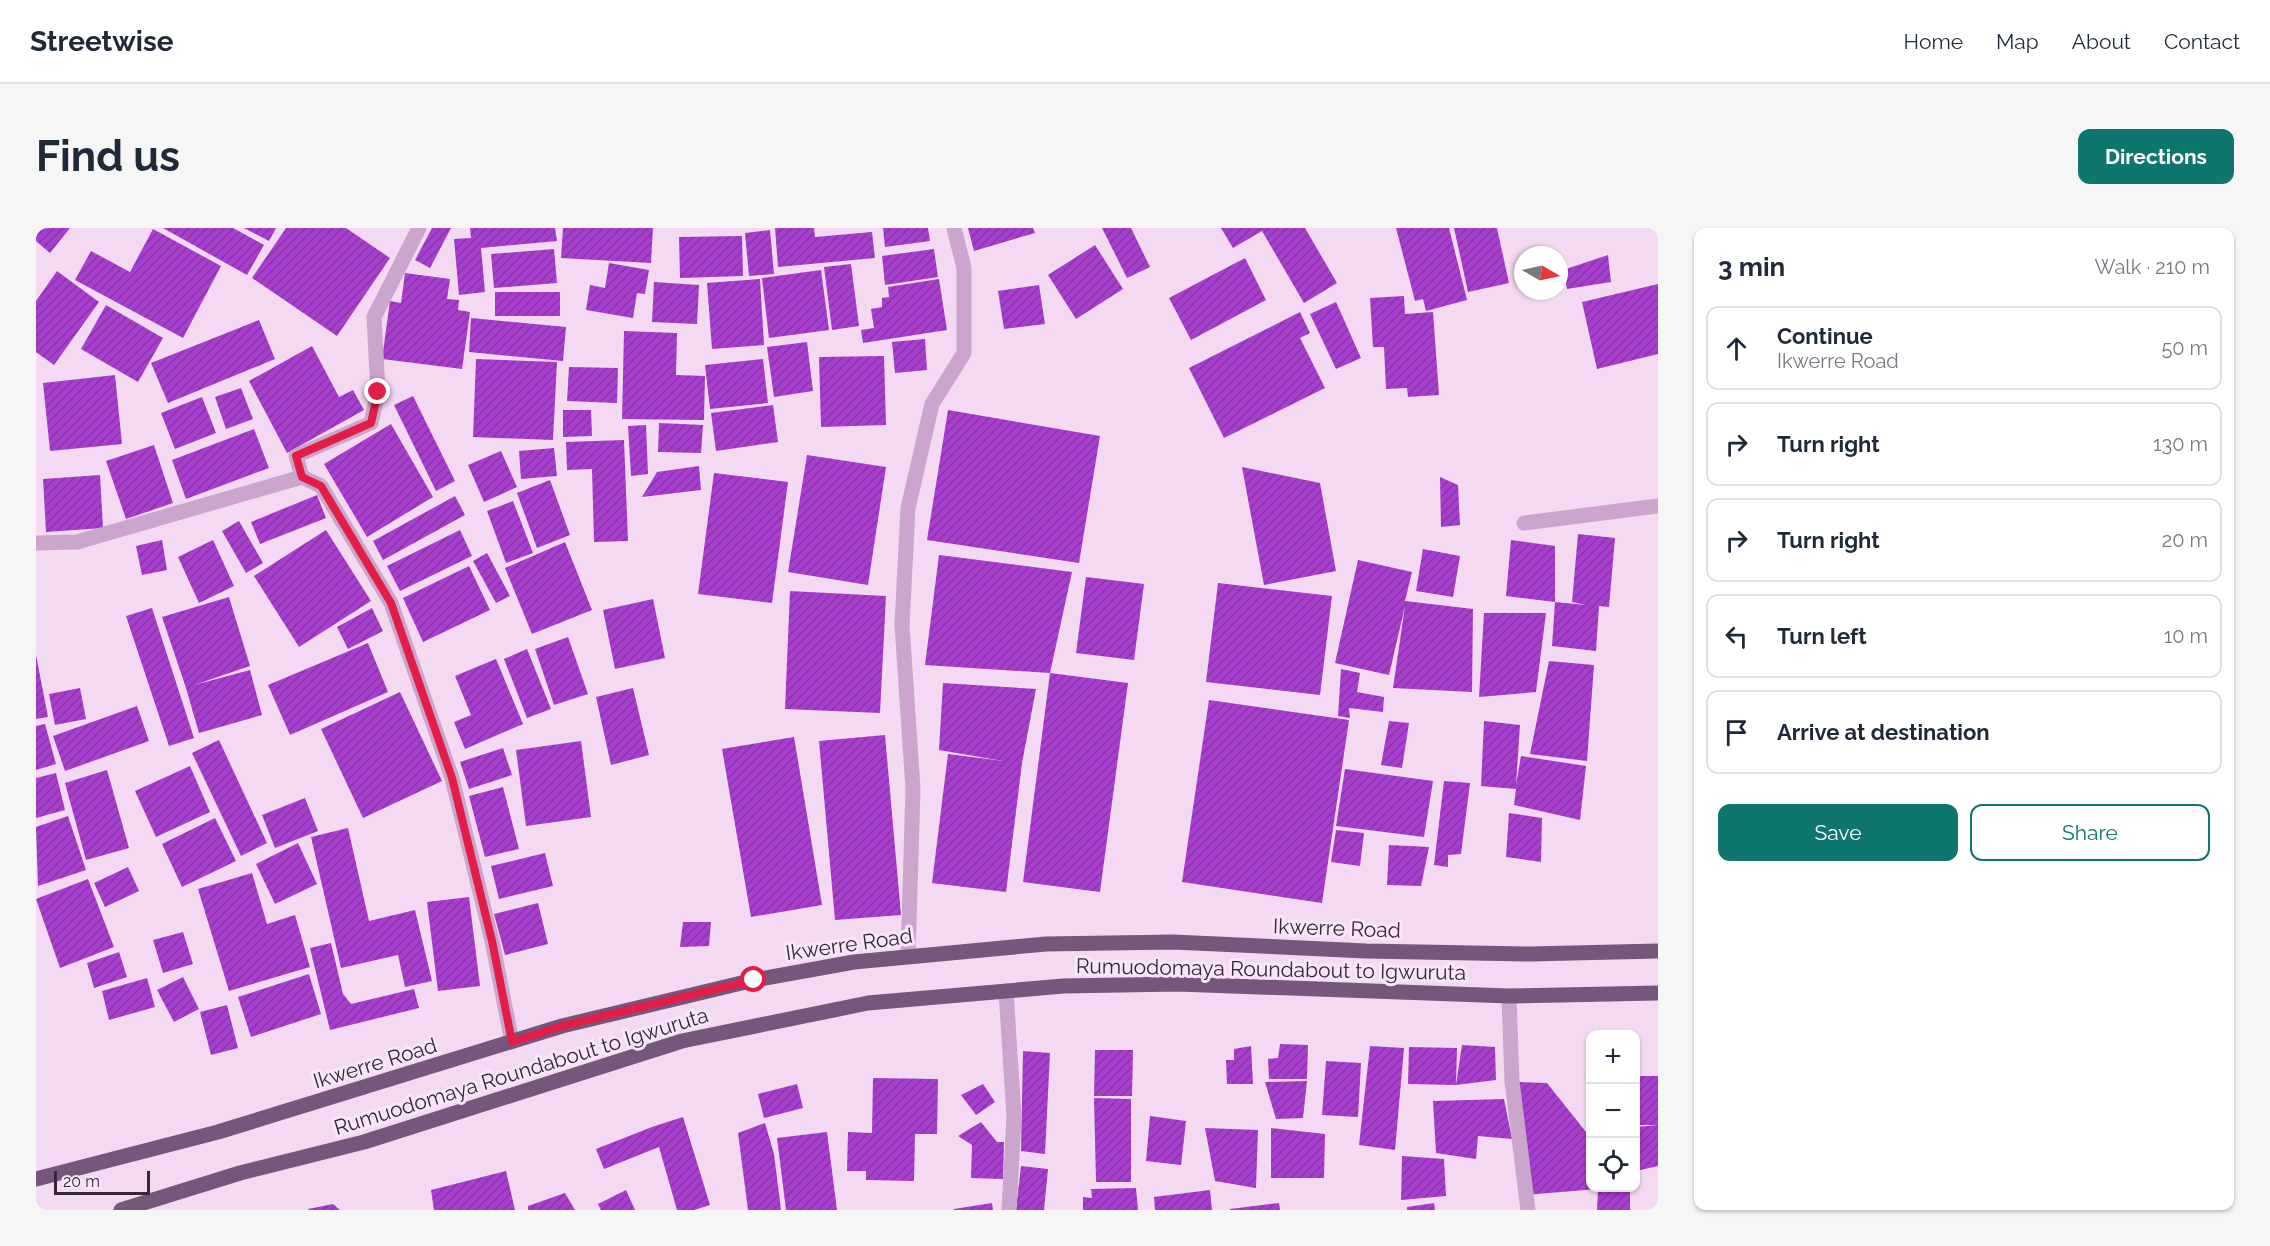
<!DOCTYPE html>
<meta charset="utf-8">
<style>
:root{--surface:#fff;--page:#f6f6f7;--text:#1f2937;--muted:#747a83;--line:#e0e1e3;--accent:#0f766e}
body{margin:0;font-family:Raleway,sans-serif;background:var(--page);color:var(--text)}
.controls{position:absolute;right:18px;bottom:18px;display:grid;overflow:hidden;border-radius:12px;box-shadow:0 2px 4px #0004}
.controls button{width:54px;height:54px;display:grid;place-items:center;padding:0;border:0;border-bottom:2px solid var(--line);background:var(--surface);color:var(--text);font:30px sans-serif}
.compass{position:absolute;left:1478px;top:18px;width:54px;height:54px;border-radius:50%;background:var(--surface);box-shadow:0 2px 4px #0004;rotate:99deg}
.scale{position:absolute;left:18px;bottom:15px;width:96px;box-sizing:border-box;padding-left:6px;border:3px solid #342737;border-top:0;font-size:16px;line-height:21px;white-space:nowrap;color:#342737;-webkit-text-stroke:4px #fae6fa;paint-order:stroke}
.stop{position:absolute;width:18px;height:18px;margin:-14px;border:4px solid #e11d48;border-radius:50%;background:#fff}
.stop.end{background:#e11d48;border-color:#fff;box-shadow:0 2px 6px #0008}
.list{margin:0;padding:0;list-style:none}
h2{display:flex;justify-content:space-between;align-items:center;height:78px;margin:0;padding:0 24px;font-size:26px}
h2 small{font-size:20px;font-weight:400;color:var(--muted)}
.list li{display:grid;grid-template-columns:39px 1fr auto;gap:18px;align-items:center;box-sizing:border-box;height:84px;margin:0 12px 12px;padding:0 12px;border:2px solid var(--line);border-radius:12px}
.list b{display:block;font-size:22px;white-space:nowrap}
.list p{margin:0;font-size:20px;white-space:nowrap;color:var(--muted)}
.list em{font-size:20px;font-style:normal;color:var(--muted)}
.actions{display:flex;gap:12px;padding:18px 24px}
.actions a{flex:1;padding:14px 0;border:2px solid var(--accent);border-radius:12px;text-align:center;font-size:21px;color:var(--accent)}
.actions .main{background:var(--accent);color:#fff}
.icon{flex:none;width:33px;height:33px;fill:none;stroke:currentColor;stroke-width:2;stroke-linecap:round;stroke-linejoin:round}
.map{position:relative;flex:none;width:1622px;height:982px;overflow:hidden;border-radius:12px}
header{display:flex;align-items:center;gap:36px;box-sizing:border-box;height:84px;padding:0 30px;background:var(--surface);border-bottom:2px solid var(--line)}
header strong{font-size:28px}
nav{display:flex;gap:33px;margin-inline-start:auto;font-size:21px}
.intro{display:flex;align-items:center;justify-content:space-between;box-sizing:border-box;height:144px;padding:0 36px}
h1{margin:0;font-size:42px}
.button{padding:15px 27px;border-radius:12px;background:var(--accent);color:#fff;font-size:21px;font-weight:700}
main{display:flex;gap:36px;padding:0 36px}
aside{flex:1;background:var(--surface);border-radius:12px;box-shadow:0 2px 4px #0004}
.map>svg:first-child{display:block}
</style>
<header>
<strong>Streetwise</strong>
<nav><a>Home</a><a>Map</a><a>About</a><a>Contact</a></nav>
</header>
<div class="intro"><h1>Find us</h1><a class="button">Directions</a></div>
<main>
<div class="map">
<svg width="1622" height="982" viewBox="0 0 1622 982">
<defs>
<pattern id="building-hatch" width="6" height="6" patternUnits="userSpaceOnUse" patternTransform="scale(1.5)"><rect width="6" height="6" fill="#a73ecd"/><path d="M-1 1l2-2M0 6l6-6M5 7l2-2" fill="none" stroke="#8934a7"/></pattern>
</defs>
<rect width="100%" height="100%" fill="#f3daf2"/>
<path fill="url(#building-hatch)" d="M0 0H34L14 25 0 13Z
M127 0H197L228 17 211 47Z
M208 0H240L233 13Z
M250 0H310L354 30 301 108 216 50Z
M396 0H415L394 40 379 32Z
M434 0H519L521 13 445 20 449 64 423 67 418 11 435 10Z
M527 0H617L615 35 525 30Z
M739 0H778L779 9 836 4 839 30 742 39Z
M847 0H892L894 13 849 19Z
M932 0H997L999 5 938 23Z
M1066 0H1095L1114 39 1091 50Z
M1185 0H1269L1301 55 1268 75 1226 3 1197 20Z
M1360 0H1413L1431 72 1390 83 1387 71 1379 73Z
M1418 0H1461L1473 55 1432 64Z
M117 1 185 38 147 110 39 52 55 23 94 44Z
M734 2 738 46 713 48 709 5Z
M706 8 707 48 644 50 643 9Z
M1059 17 1087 61 1040 91 1012 47Z
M518 21 521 55 458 60 455 26Z
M898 21 902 49 849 57 846 28Z
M1572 27 1575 54 1531 61 1527 42Z
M1209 30 1230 72 1155 112 1133 70Z
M573 35 613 42 609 66 601 65 597 90 550 82 554 57 569 60Z
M815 36 823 98 796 102 788 39Z
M785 42 793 102 733 110 726 50Z
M21 43 63 74 18 137 0 124V73Z
M369 45 414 51 411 71 423 72 422 82 434 84 426 141 346 131 354 73 365 75Z
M724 51 728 117 676 121 671 55Z
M903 51 911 102 827 115 825 102 838 100 835 81 846 79V70L853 69 852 59Z
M618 54 663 57 661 96 616 94Z
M1622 56V126L1561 141 1546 74Z
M1003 57 1009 96 968 101 962 63Z
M459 64H524V88H459Z
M1368 68 1369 86 1397 84 1403 167 1372 169 1371 160 1350 161 1348 119H1337L1334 70Z
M1300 74 1325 130 1300 141 1274 86Z
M70 77 127 110 102 154 45 121Z
M1264 84 1274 105 1264 110 1289 160 1188 210 1153 140Z
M435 90 530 99 527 133 433 124Z
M223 92 239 131 132 175 115 135Z
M588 103 641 105 640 147 669 148 668 192 586 191Z
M889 111 891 142 859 145 856 114Z
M771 114 777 163 738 169 731 119Z
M276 118 303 169 317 162 328 182 251 225 213 153Z
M848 128 850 197 785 199 783 129Z
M440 131 521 134 517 212 437 209Z
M727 131 732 175 674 181 669 137Z
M533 139 582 140 581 175 531 173Z
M79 147 86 216 14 223 7 155Z
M205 160 217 191 190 201 179 169Z
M377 168 419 253 400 263 358 177Z
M166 169 180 205 139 221 125 185Z
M737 177 742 214 680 223 675 185Z
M527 182H555L556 208 527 209Z
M912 182 1064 208 1043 335 891 312Z
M623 195 667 197 665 225 622 224Z
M355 196 397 269 331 309 288 236Z
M610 197 612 246 595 248 592 198Z
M218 201 233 240 150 271 136 232Z
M588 212 592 313 558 314 556 241 531 242 530 214Z
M118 217 137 275 90 291 70 233Z
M518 220 521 248 485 251 483 223Z
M465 223 481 259 448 274 432 237Z
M771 227 850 239 832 357 752 344Z
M663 238 665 262 606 269 621 244Z
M1206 239 1284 255 1300 343 1228 357Z
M678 245 752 254 736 375 662 366Z
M64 247 67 300 10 304 7 251Z
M1404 249 1422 257 1424 297 1405 299Z
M514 252 534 307 501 320 481 265Z
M281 267 290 290 224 316 215 294Z
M419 268 429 287 347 332 337 313Z
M477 273 497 325 470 335 451 283Z
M203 293 227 335 210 345 186 303Z
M290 302 335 373 263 419 218 348Z
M424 302 436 328 364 363 351 338Z
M1542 306 1579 310 1573 379 1563 378 1560 423 1516 418 1519 374 1550 377 1536 374Z
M126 312 131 342 106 347 100 318Z
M177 312 198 358 163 375 142 329Z
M1475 312 1519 318V374L1470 368Z
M529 314 556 382 496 406 469 340Z
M1387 321 1424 328 1417 369 1380 363Z
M451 325 474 368 460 375 437 333Z
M903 327 1036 344 1014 445 1092 455 1064 664 987 654 1014 445 889 437Z
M1322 332 1376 344 1369 373 1437 381 1436 464 1357 460 1369 378 1353 447 1299 435Z
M433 338 454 382 387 414 367 370Z
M1050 349 1108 356 1098 432 1040 425Z
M1182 355 1296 368 1284 467 1170 454Z
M754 363 850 368 844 485 749 481Z
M193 369 214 438 158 457 214 442 226 487 163 505 150 460 126 389Z
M617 371 629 430 579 441 567 382Z
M116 380 158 510 133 518 90 388Z
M336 380 347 403 312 421 301 399Z
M1448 385H1510L1500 464 1443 469Z
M532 409 552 466 518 477 499 421Z
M332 415 352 464 254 507 232 457Z
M491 421 515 481 491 490 468 431Z
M0 427 12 489 0 491Z
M460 431 487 496 429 521 418 494 435 487 419 448Z
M1513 433 1558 437 1551 533 1494 526Z
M1305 441 1324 445 1321 464 1348 469 1347 484 1313 480 1314 490 1302 488Z
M907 455 1000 461 986 535 970 664 896 655 912 526 967 533 903 522Z
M44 460 50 491 19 497 13 466Z
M597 460 613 527 575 537 560 469Z
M364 464 406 553 327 590 285 501Z
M1173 472 1313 492 1286 675 1146 654Z
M101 478 113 513 29 543 17 508Z
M1353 493 1373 495 1366 540 1345 537Z
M1448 493 1484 497 1480 557 1485 528 1550 538 1544 592 1478 577 1480 561 1445 558Z
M9 496 20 536 0 542V498Z
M849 507 865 687 799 692 783 513Z
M758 509 786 677 715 689 686 521Z
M183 512 231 615 205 628 156 525Z
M545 513 555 589 490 598 480 522Z
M467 520 476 547 433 561 424 534Z
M154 538 174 584 120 609 99 563Z
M1309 541 1397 553 1388 609 1300 598Z
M71 542 93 620 50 632 29 555Z
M20 545 29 582 0 590V550Z
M1408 553 1434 555 1425 626 1412 627V639L1398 637Z
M467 559 483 621 449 629 433 568Z
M269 570 282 603 239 620 226 587Z
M1473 585 1506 590 1505 634 1470 629Z
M32 588 50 642 2 658 0 599Z
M179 590 200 633 146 659 126 616Z
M312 600 333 693 379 682 396 753 369 759 362 727 305 740 275 609Z
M1300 602 1328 605 1324 638 1295 634Z
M262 615 281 656 239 676 220 636Z
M1353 617 1393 619 1385 658 1351 657Z
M509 625 517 658 463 671 455 638Z
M92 639 103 663 69 679 58 655Z
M216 645 231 696 259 687 274 739 193 763 162 661Z
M52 651 78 719 24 740 0 671Z
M433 669 444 758 402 763 391 674Z
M502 675 512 716 469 727 458 686Z
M647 694H675L673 718 644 719Z
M147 704 157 736 127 745 117 712Z
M295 715 307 766 315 776 378 761 383 780 294 802 274 720Z
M83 724 91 749 58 760 51 735Z
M273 746 285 786 215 809 202 769Z
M147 749 163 781 138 794 121 762Z
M111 750 119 779 73 792 66 763Z
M191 777 202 820 175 827 164 784Z
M1244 816 1272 817 1271 851H1233L1232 831 1242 830Z
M1426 817 1459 819 1460 852 1420 857Z
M1215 818 1217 856H1191L1190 832H1198V821Z
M1334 818 1368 820 1359 922 1323 917Z
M1373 819 1421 820 1420 857 1372 856Z
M1059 822H1097L1096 868H1058Z
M987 823 1014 825 1009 926 985 923Z
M1290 833 1325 835 1322 889 1286 887Z
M1600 848H1622V897H1600Z
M837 850 902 851 901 906H879L878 953 830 952V943H811L812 904 836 905Z
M1271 853 1267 890 1240 891 1229 854Z
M1483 854 1511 855 1554 909V960H1561V961L1489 967Z
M761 856 767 880 728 890 722 866Z
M947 856 959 874 940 887 925 867Z
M1058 870 1095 871V954H1060Z
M1468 871 1476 911 1442 908 1440 931 1400 925 1397 873Z
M1114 888 1150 893 1145 937 1110 933Z
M647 889 674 977 658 982H641L623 919 568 941 560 921 616 899Z
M945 894 961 914H968L967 951 935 950 936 917 922 908Z
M729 895 738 926 745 982H712L702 905Z
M1622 897V938L1600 943V899Z
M1169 900 1222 902 1220 960 1179 953Z
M1235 900 1289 906 1288 950H1235Z
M791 904 801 982H750L741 910Z
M1366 928 1408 931 1410 968 1365 972Z
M985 938 1012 941 1008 982H980Z
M470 943 479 982H398L395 962Z
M1100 960 1102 982H1047V969L1056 970 1055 961Z
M1562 961 1594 962V982H1561Z
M590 962 599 982H565L562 976Z
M1174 962 1176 982H1119L1118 969Z
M529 965 539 982H492V978Z
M956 975 957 982H918V981Z
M1243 975 1244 982H1194V981Z
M1398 975 1399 982H1371V979Z
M297 976 304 982H273L272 981Z"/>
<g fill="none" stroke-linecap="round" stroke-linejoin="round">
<path stroke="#caa5cc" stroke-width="15" d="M266 249 260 228 335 195 342 164 338 89 383 0
M1488 295 1622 278
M0 315 41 314 266 249 285 258 355 375 416 550 456 713 476 814
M872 728 877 561 866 397 872 280 896 176 928 125V40L918 0
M970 763 978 889 973 982
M1473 768 1476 853 1492 982"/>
<path stroke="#74577a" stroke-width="15" d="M0 951 182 904 526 798 718 752 818 734 1010 716 1137 714 1330 723 1494 726 1622 723
M85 982 204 945 328 914 646 813 832 775 1027 758 1142 756 1473 768 1622 765"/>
</g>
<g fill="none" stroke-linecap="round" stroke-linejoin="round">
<path stroke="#e11d48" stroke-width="8" d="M342 164 335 195 260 228 266 249 285 258 355 375 416 550 456 713 476 814 526 798 718 752"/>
</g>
<g text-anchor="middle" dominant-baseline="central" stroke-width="6" stroke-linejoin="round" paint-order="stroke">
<g font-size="21" fill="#342737" stroke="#fae6fa">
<text transform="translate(1301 700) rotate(2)">Ikwerre Road</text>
<text transform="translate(813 716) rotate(-8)">Ikwerre Road</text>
<text transform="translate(1235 741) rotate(1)">Rumuodomaya Roundabout to Igwuruta</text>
<text transform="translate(339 835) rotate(-17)">Ikwerre Road</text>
<text transform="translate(485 843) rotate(-17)">Rumuodomaya Roundabout to Igwuruta</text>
</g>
</g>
</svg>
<div class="controls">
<button>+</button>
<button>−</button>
<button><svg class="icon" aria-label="locate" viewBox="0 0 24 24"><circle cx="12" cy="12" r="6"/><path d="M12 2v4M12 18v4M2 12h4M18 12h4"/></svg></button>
</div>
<svg class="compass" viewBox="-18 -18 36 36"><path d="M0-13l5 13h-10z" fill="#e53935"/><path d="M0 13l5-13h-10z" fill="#747a83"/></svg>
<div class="scale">20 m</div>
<div class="stop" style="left:718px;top:752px"></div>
<div class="stop end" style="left:342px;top:164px"></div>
</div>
<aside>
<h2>3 min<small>Walk · 210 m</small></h2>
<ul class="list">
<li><svg class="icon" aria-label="ahead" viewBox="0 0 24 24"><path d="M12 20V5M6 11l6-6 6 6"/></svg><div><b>Continue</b><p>Ikwerre Road</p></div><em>50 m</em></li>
<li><svg class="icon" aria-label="right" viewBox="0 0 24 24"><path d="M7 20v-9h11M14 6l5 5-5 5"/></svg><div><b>Turn right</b></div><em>130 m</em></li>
<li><svg class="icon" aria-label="right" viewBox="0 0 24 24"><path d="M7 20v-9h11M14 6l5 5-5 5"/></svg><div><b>Turn right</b></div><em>20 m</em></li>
<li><svg class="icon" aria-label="left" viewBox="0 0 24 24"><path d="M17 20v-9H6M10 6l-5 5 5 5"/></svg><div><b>Turn left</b></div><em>10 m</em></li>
<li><svg class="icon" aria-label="arrive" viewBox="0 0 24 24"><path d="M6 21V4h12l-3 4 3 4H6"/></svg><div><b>Arrive at destination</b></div></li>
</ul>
<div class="actions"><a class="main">Save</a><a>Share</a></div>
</aside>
</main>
